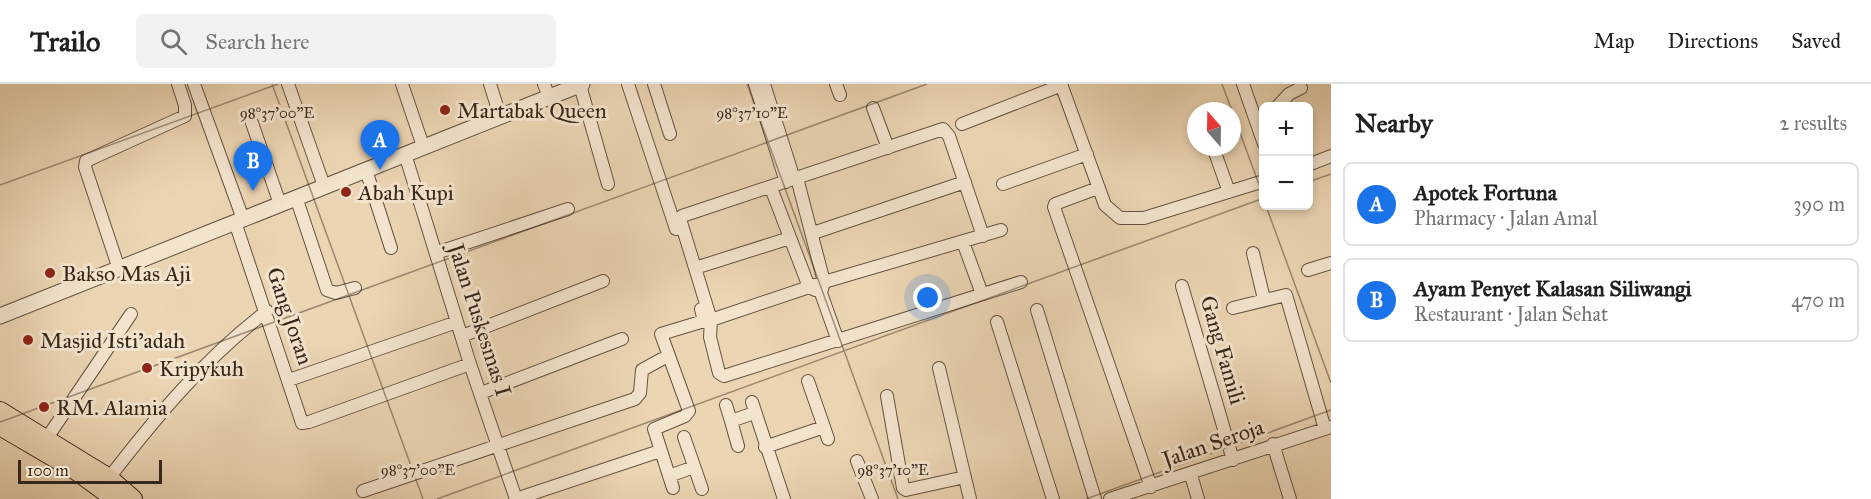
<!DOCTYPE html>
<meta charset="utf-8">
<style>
:root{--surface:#fff;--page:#f2f2f2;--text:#202124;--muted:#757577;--line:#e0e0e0;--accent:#1a73e8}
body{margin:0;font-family:"IM FELL Great Primer",serif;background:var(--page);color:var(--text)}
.controls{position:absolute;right:18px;top:18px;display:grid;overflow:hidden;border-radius:9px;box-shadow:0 3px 9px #0003}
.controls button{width:54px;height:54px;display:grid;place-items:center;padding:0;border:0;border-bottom:2px solid var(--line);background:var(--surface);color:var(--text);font:30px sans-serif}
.compass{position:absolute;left:1187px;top:18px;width:54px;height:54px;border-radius:50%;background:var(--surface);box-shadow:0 3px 9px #0003;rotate:340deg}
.scale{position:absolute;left:18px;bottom:15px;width:144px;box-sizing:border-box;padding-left:6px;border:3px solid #38281c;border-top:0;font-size:16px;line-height:21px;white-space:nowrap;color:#38281c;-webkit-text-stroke:4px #f3e4ce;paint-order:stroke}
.you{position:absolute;left:928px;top:214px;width:21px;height:21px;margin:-15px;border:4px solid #fff;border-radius:50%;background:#1a73e8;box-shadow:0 0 0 9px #1a73e833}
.badge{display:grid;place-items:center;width:39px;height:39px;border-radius:50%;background:var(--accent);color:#fff;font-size:20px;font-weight:700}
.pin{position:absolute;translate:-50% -50px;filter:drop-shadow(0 2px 3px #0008)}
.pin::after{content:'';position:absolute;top:32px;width:21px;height:18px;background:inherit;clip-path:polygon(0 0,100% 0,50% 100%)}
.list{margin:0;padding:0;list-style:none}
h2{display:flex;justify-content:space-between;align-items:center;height:78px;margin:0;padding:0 24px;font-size:26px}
h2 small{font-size:20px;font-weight:400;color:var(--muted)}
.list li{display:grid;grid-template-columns:39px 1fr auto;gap:18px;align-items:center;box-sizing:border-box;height:84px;margin:0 12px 12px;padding:0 12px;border:2px solid var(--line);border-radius:9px}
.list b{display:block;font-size:22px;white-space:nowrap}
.list p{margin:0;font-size:20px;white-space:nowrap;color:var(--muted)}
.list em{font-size:20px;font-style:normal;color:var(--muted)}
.icon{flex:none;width:33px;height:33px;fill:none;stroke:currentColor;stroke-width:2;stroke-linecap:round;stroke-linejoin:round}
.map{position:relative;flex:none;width:1331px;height:415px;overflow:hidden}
header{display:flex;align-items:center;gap:36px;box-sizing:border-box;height:84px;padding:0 30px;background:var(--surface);border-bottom:2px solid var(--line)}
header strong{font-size:28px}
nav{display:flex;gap:33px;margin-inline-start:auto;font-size:21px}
.search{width:420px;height:54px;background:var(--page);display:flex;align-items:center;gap:15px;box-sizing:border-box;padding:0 21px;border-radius:9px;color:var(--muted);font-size:22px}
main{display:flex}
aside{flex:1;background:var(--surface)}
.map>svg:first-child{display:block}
</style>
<header>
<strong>Trailo</strong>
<div class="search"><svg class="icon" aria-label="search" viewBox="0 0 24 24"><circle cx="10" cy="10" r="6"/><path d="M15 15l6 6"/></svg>Search here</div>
<nav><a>Map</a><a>Directions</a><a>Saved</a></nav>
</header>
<main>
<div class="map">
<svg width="1331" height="415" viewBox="0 0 1331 415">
<rect width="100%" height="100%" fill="#ecd5b3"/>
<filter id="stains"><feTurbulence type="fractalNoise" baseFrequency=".00333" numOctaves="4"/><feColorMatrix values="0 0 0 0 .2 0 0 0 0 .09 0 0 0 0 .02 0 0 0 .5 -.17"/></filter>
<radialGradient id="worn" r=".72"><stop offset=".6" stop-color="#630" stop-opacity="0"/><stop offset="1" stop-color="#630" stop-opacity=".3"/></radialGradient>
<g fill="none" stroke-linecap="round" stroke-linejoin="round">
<g stroke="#655342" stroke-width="14">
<path id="minor" d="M194 0 243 135
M288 0 324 102
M402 0 423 62
M490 0 500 32
M544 0 549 13
M628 0 676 145
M654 0 670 50
M755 0 786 98
M764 0 794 95
M836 0 840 11
M1061 0 1105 121 1120 134H1144L1264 97
M1243 0 1264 60
M580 1 608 100
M1278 22 1289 10 1301 4
M873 24 888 64
M252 39 280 120
M962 40 1062 1
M1213 63 1229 108
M405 70 470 280 516 415
M1308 81 1331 72
M366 86 391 164
M797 94 824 198 821 209 838 257
M1003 100 1087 70
M771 104 809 203 815 206
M1098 104 1055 120 1054 123 1151 403
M296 113 327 206 336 209 355 204
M235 138 302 339 309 338 470 280
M813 149 965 98
M983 152 949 52 943 45 682 132 680 135 711 236 710 253 719 289 724 292 1021 198
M963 158 982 210
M436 169 568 125
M1253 169 1264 215
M695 184 790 154
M119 185 85 83 86 77 185 32V21L178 0
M1308 186 1331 179
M1182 202 1233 376
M1233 224 1286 211 1325 345
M1037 226 1095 415
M711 236 824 198 1001 146
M997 238 1053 415
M462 252 603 197
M939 284 970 415
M289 296 457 238
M808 297 824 343
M481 309 622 255
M887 312 903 404 906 406 965 393
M752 318 784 415
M726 321 731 337 754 329
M731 337 738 362
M684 353 702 405
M47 354 131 230
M1273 360 1290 415
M765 363 824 343 828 355
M857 377 872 415
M1191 391 1198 415
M669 392 694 383
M109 394C156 333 205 274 267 227
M673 404 654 345 685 332 689 327 661 250 704 237 701 225
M363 407 635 315 640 309 642 286 662 275
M516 415 660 367
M1110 415 1331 343"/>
</g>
<g stroke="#655342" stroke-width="17">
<path id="tertiary" d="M0 232 582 0"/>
</g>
<g stroke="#38281c" stroke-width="20">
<path id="primary" d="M0 327 109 394 133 415
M0 342 75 386 115 415"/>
</g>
<use href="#minor" stroke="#f3e4ce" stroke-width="12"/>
<use href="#tertiary" stroke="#f3e4ce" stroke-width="15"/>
<use href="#primary" stroke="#ecd5b3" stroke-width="18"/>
</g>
<path fill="none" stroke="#38281c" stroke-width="1.5" stroke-opacity="0.45" d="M272 0 423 415M747 0 898 415M1222 0 1232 27M1232 27 1264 114M1308 98 1331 90M0 101 278 0M1266 122 1331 299M0 338 927 0M437 415 1264 114M1086 415 1331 326"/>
<g fill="#8f2418" stroke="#f3e4ce" stroke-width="2">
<circle cx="445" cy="26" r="6"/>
<circle cx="346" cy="108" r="6"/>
<circle cx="50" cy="189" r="6"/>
<circle cx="28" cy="256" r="6"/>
<circle cx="147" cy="284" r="6"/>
<circle cx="44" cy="323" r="6"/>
</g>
<g text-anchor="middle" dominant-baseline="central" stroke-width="6" stroke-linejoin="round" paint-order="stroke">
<g font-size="22" fill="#38281c" stroke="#f3e4ce" text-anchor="start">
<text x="457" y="26">Martabak Queen</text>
<text x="358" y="108">Abah Kupi</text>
<text x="62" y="189">Bakso Mas Aji</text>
<text x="40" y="256">Masjid Isti'adah</text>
<text x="159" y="284">Kripykuh</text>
<text x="56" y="323">RM. Alamia</text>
</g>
<g font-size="22" fill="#38281c" stroke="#f3e4ce">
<text transform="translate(290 232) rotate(71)">Gang Joran</text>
<text transform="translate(480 236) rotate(72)">Jalan Puskesmas I</text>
<text transform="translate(1223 266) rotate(74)">Gang Famili</text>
<text transform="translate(1213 359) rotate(-19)">Jalan Seroja</text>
</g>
</g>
<g font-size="15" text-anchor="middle" fill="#38281c" stroke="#f3e4ce" stroke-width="6" stroke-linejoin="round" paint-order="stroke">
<text x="277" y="34">98°37'00"E</text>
<text x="752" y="34">98°37'10"E</text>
<text x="418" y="391">98°37'00"E</text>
<text x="893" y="391">98°37'10"E</text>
</g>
<rect width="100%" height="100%" filter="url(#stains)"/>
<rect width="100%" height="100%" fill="url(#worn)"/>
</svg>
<div class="controls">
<button>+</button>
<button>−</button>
</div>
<svg class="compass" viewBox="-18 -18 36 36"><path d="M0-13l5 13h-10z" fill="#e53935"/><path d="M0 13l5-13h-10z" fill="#757577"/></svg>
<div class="scale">100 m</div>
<div class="you"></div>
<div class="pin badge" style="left:380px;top:86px">A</div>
<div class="pin badge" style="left:253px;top:107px">B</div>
</div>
<aside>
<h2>Nearby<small>2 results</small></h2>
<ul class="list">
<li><span class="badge">A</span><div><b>Apotek Fortuna</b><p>Pharmacy · Jalan Amal</p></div><em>390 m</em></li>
<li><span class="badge">B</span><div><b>Ayam Penyet Kalasan Siliwangi</b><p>Restaurant · Jalan Sehat</p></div><em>470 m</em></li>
</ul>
</aside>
</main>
